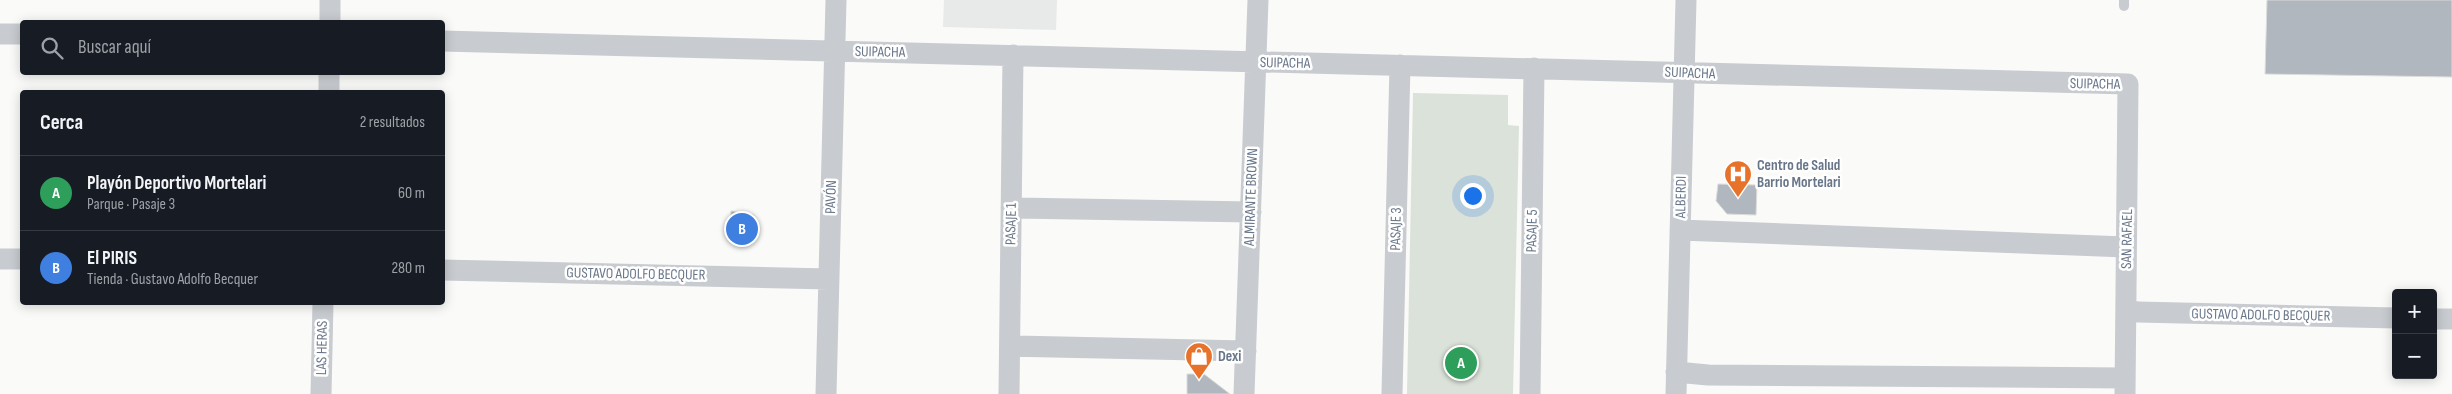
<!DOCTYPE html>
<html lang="es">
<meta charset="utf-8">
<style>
:root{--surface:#171b24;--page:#20242c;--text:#f1f3f6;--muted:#9ea1a6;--line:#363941;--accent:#d93025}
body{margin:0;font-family:"Sofia Sans Condensed",sans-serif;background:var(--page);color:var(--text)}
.controls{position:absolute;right:15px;bottom:15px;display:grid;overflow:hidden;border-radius:5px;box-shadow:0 2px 12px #0003}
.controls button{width:45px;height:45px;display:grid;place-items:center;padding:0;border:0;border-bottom:1px solid var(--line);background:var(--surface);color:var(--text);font:25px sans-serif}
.you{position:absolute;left:1472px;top:195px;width:18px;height:18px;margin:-12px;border:4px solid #fff;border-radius:50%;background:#1a73e8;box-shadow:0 0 0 8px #1a73e833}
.badge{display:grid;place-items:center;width:32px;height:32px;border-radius:50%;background:var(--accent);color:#fff;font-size:16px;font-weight:700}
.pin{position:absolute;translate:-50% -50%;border:2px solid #fff;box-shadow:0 1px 5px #0006}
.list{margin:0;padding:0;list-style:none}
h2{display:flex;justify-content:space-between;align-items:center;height:65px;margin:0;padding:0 20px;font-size:21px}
h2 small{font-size:16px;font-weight:400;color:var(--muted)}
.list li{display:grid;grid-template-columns:32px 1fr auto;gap:15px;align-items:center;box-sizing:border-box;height:75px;padding:0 20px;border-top:1px solid var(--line)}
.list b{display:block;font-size:19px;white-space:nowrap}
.list p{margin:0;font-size:16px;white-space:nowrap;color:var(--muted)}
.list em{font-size:16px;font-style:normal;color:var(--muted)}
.icon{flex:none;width:28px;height:28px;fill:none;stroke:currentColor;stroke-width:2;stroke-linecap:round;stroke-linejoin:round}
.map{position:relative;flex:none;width:2452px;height:394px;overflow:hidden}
.search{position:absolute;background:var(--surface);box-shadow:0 2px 12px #0003;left:20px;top:20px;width:425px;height:55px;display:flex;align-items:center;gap:12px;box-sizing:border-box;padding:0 18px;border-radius:5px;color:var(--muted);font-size:19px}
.panel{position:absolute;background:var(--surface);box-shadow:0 2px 12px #0003;left:20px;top:90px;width:425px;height:215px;border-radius:5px}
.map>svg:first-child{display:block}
</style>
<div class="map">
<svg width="2452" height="394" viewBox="0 0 2452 394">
<rect width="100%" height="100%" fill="#fafaf8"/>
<path fill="#e8e9e9" d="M944 0H1057L1056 30 943 27Z"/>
<path fill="#dbe2d9" d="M1413 93 1508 95V125L1519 126 1513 394H1407Z"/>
<path fill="#b1b7be" stroke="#dcdcda" d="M2267 0H2452V77L2265 74Z
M1718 184 1757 185 1756 215 1727 214 1716 201Z
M731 211 754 215 752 244 731 243Z
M1187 374H1204L1230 394H1187Z"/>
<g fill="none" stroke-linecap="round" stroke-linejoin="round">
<path stroke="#c8cbcf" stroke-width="10" d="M2124 6V0"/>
<path stroke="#c8cbcf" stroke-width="21" d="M330 22V0
M0 34H22
M442 41 2128 84 2125 394
M329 92V72
M1011 208 1251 212
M1680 230 2126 247
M0 259H22
M442 270 829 279
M2126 310 2138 312 2396 318
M2433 319H2452
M1010 346 1246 351
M1676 372 1708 375 2125 378
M321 394 323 302
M826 394 836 0
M1009 394 1013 55
M1244 394 1258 0
M1392 394 1400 65
M1530 394 1534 68
M1676 394 1686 0"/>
</g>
<defs>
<g id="hospital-pin" transform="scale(1.4375)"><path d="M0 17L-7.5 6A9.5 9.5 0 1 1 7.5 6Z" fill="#e7732b" stroke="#fff"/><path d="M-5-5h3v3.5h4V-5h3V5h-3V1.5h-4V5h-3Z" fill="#fff"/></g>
<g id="shop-pin" transform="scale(1.4375)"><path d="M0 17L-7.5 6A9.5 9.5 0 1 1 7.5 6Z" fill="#e7732b" stroke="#fff"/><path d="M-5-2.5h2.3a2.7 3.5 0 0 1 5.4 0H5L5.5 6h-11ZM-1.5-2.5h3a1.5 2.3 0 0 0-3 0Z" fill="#fff"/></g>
</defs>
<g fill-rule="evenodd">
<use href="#hospital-pin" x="1738" y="174"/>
<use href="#shop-pin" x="1199" y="356"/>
</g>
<g text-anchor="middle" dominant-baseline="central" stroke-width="5" stroke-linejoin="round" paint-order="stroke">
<g font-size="15" fill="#687689" stroke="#fff">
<text transform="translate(880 52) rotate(1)">SUIPACHA</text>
<text transform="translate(1285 63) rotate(1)">SUIPACHA</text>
<text transform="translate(1690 73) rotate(2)">SUIPACHA</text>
<text transform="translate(2095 84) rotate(1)">SUIPACHA</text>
<text transform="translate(831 197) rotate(-88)">PAVÓN</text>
<text transform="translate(1251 197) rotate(-88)">ALMIRANTE BROWN</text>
<text transform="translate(1681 197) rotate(-89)">ALBERDI</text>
<text transform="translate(1011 224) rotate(-89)">PASAJE 1</text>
<text transform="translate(1396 229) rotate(-89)">PASAJE 3</text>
<text transform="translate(1532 231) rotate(-89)">PASAJE 5</text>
<text transform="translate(2127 239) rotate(-89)">SAN RAFAEL</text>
<text transform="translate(636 274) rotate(1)">GUSTAVO ADOLFO BECQUER</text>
<text transform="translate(2261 315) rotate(1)">GUSTAVO ADOLFO BECQUER</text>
<text transform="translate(322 348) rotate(-89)">LAS HERAS</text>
</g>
<g font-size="15" font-weight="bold" fill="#687689" stroke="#fff" text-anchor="start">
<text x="1757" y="165">Centro de Salud<tspan x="1757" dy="17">Barrio Mortelari</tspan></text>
<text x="1218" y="356">Dexi</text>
</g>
</g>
</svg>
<div class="controls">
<button>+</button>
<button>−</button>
</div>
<div class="you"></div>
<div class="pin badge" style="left:1461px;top:363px;background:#2e9e5b">A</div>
<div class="pin badge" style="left:742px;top:229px;background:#3f7fe0">B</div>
<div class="search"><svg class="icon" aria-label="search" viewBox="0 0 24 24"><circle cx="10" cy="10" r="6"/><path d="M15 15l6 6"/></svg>Buscar aquí</div>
<section class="panel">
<h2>Cerca<small>2 resultados</small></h2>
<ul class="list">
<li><span class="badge" style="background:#2e9e5b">A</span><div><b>Playón Deportivo Mortelari</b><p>Parque · Pasaje 3</p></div><em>60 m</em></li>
<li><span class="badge" style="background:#3f7fe0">B</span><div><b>El PIRIS</b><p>Tienda · Gustavo Adolfo Becquer</p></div><em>280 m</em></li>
</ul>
</section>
</div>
